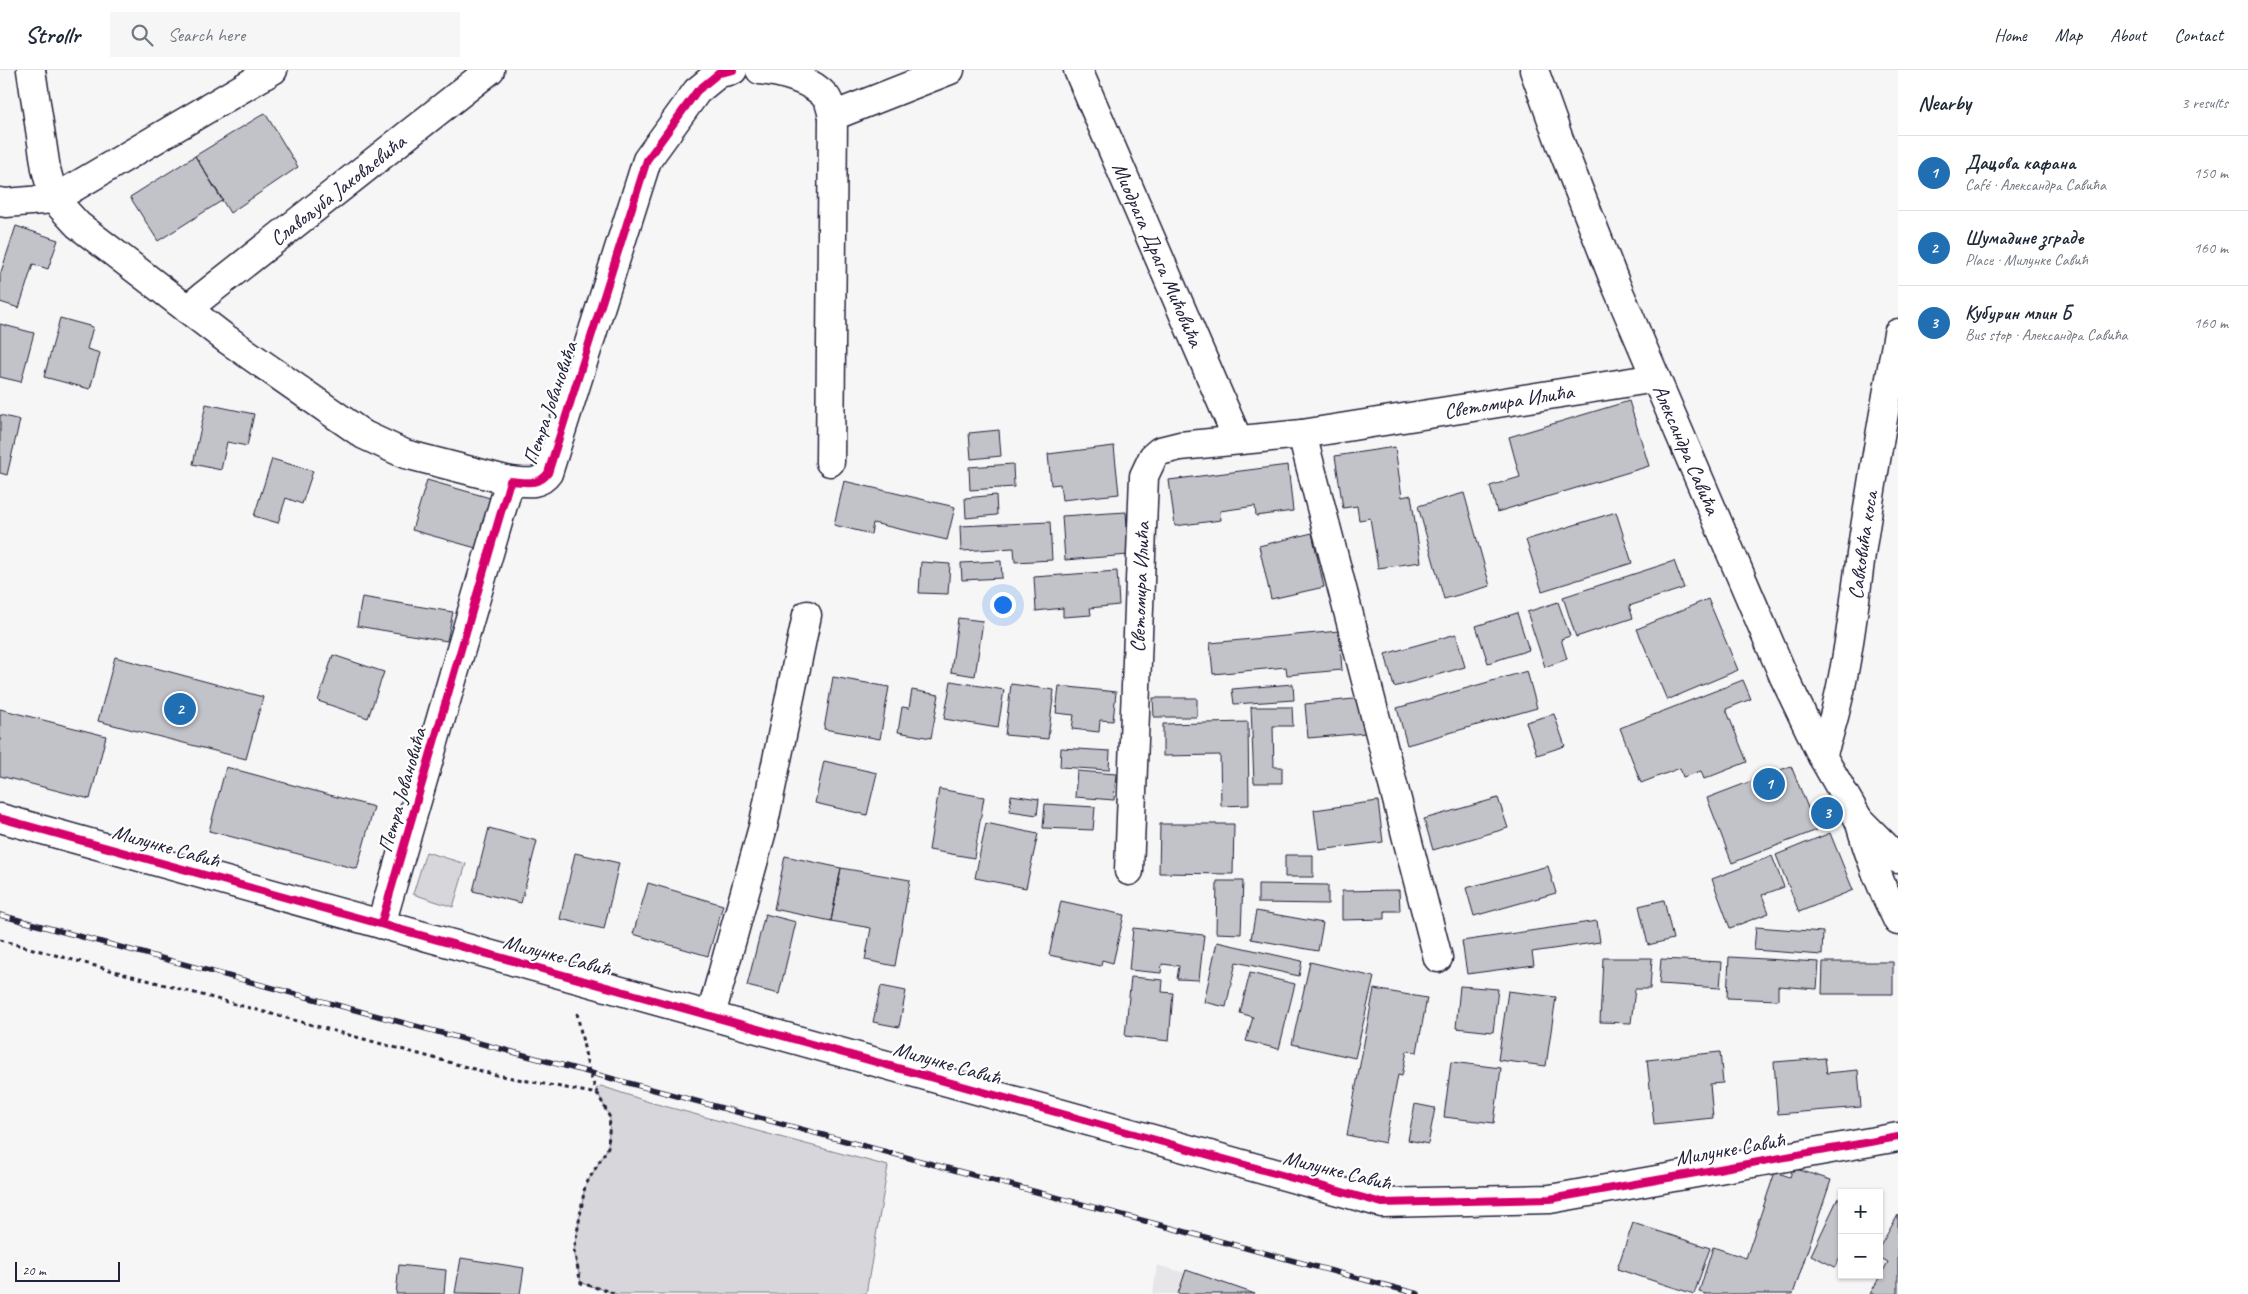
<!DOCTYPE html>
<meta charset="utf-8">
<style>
:root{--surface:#fff;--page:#f6f6f7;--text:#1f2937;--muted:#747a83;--line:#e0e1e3;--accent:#1f6fb2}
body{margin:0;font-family:Caveat,sans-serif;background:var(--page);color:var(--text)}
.controls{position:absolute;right:15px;bottom:15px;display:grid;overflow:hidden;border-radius:0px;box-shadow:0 1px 4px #0004}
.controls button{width:45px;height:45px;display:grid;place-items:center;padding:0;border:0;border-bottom:1px solid var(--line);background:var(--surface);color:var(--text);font:25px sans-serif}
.scale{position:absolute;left:15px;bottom:12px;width:105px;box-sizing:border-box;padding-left:5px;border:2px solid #22223b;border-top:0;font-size:14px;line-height:18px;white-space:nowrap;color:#22223b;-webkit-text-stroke:4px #fff;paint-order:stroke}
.you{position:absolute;left:1002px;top:534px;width:18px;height:18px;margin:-12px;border:4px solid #fff;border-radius:50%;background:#1a73e8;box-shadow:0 0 0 8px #1a73e833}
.badge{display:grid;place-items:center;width:32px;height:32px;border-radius:50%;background:var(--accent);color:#fff;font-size:16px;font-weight:700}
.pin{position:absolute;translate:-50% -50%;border:2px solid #fff;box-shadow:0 1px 5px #0006}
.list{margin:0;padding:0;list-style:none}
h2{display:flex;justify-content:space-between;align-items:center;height:65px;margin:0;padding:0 20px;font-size:21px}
h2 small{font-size:16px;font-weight:400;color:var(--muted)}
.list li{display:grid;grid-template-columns:32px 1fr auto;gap:15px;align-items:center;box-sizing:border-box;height:75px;padding:0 20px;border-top:1px solid var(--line)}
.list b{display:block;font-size:19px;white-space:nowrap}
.list p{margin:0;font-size:16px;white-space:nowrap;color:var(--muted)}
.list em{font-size:16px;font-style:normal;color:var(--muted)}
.icon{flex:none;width:28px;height:28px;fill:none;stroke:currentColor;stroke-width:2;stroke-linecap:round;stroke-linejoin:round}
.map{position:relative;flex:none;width:1898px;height:1224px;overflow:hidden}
header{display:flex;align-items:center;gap:30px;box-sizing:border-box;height:70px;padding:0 25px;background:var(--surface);border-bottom:1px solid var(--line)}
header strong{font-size:24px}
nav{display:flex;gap:28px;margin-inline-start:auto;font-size:18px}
.search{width:350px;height:45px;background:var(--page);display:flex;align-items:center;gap:12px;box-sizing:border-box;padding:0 18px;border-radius:0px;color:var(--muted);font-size:19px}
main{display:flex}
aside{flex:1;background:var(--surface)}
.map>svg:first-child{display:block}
</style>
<header>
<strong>Strollr</strong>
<div class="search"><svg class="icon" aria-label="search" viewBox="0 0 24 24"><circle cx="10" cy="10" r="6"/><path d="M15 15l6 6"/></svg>Search here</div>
<nav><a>Home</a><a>Map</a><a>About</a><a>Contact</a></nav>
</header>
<main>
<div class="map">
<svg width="1898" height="1224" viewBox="0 0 1898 1224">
<rect width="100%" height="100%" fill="#f6f6f7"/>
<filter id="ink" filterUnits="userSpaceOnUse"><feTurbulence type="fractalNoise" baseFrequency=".02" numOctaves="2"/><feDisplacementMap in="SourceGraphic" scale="10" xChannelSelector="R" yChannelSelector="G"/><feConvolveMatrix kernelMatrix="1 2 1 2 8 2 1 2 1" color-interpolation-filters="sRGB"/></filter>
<g filter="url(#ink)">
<path fill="#e6e6e9" d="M1157 1195 1259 1224H1153Z"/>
<path fill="#d7d7db" stroke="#7c7c8b" d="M426 782 466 794 453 837 413 824Z
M601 1016 649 1032 888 1096 866 1224H617L581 1213 574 1181 585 1116 608 1077 610 1048 596 1019Z"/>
<path fill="#c2c2c9" stroke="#22223b" d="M265 43 298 97 230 143 195 86Z
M195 86 223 130 158 171 130 127Z
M16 156 58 170 48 199 33 194 19 238 0 232V205Z
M60 248 93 257 87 279 100 283 90 319 44 307Z
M0 254 34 263 21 312 0 307Z
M1629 331 1649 396 1497 442 1490 416 1520 407 1509 367Z
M206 334 254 344 247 376 227 372 221 400 193 394Z
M0 345 20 350 7 405 0 403Z
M999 360 1001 386 971 389 969 363Z
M1114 376 1119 424 1062 430 1060 414 1051 415 1048 384Z
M1395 377 1402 427 1411 425 1421 492 1378 498 1370 448 1359 450 1357 436 1343 438 1335 386Z
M272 389 313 401 302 434 286 428 278 453 254 446Z
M1013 394 1014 417 970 420 969 397Z
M1288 395 1293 441 1256 446 1255 436 1220 441 1221 450 1175 456 1169 410Z
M427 410 490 428 476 478 412 460Z
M844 411 955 437 947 470 873 453 871 464 834 455Z
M1464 423 1490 516 1444 529 1418 436Z
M996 425 997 445 966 448 965 428Z
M1126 442 1129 485 1065 490 1062 446Z
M1616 442 1632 493 1542 521 1526 470Z
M1050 452 1052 490 1015 492 1014 478 961 481 960 456Z
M1312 463 1324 517 1271 529 1259 476Z
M1001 491 1002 508 962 510 961 493Z
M1674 491 1684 518 1629 536 1633 548 1576 567 1563 527Z
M921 492 950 494 948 524 919 523Z
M1117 501 1119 535 1090 538 1091 545 1063 547V538L1036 541 1034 507Z
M362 527 453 542 447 571 357 556Z
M1708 529 1738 600 1667 630 1637 559Z
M1558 532 1570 566 1561 569 1567 589 1545 597 1527 542Z
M1517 543 1529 580 1488 593 1476 556Z
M958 548 983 551 975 606 951 602Z
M1339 561 1342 600 1287 605 1286 597 1213 604 1210 573Z
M1456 564 1465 597 1394 617 1385 584Z
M333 585 384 602 368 648 318 631Z
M115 587 263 627 246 689 98 651Z
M1527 601 1537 638 1407 675 1397 638Z
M833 607 889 617 880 669 824 659Z
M1743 610 1751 629 1726 639 1747 692 1704 709 1701 701 1683 707 1680 698 1641 713 1620 658Z
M951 611 1004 620 998 658 944 649Z
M1011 614 1054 620 1048 669 1005 665Z
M1293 614 1294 630 1234 634 1232 619Z
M1059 616 1116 622 1113 651 1100 650 1099 662 1072 659 1074 645 1056 643Z
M912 620 939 625 931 668 898 662 902 637 909 638Z
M1153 628H1197V647H1154Z
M1363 628 1366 663 1308 668 1305 634Z
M1251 637H1292L1293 656H1273L1274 697H1282V713H1254Z
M0 639 106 666 90 729 0 706Z
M1554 644 1565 676 1537 685 1526 652Z
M1248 652 1249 735 1221 736 1220 685 1163 686V654Z
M1061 678 1110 681 1109 700 1060 697Z
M824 691 877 703 867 745 815 733Z
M1791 696 1817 760 1732 793 1707 728Z
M226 697 374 737 357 799 209 761Z
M1077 701 1116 704 1114 730 1075 727Z
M939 719 984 727 974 788 929 780Z
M1011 725 1039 729 1037 745 1010 741Z
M1498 728 1508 758 1433 780 1424 749Z
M1378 731 1383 772 1319 780 1314 740Z
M1045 734 1095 737 1093 760 1043 758Z
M986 753 1038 764 1026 818 975 808Z
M1160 754H1234L1233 804 1159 803Z
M489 758 537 771 521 833 473 821Z
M1830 763 1853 820 1799 842 1776 785Z
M575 783 619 793 604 859 560 849Z
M1285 785H1313V807H1285Z
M785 786 841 798 831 851 774 839Z
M1772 786 1784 817 1762 825 1769 843 1730 858 1712 809Z
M1548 796 1556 823 1474 846 1466 818Z
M841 798 910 810 895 896 865 890 871 858 831 851Z
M1217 811H1243L1241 864 1216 863Z
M648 813 723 835 708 886 633 864Z
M1258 814 1328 815V834L1258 833Z
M1399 820 1400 841H1385V849L1342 850V821Z
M1664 830 1673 869 1648 875 1639 836Z
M1061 831 1124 845 1113 893 1102 890 1101 896 1049 885Z
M1256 841 1323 853 1318 881 1251 869Z
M765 844 796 852 779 924 747 916Z
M1597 851 1600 872 1532 882 1534 895 1467 904 1462 871Z
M1756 857 1823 862 1822 885 1754 880Z
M1133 858 1204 865 1199 910 1177 909 1179 896 1162 894 1161 903 1129 900Z
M1217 872 1302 891 1299 906 1236 892 1226 937 1204 932Z
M1729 887 1819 892 1817 919 1778 916V930L1727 928Z
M1603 888H1652L1650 919H1635L1631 953 1600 952Z
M1661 889 1722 892 1720 918 1659 914Z
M1310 892 1374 907 1355 988 1292 974Z
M1823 892H1893V924H1822Z
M1250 903 1295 914 1279 979 1246 971 1253 947 1240 943Z
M1131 907 1163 910 1162 922 1173 923 1169 971 1125 966Z
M881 916 906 921 899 957 873 952Z
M1460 916 1498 919 1493 962 1456 958Z
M1374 919 1427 928 1417 982 1407 981 1402 1006 1398 1005 1385 1073 1347 1065Z
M1508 921 1556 927 1546 996 1498 990Z
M1720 982 1723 1013 1710 1014 1713 1048 1654 1054 1647 990Z
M1825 988 1827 1003 1858 1000 1861 1037 1778 1044 1774 992Z
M1451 992 1501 998 1494 1053 1444 1047Z
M1415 1034 1435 1038 1428 1074 1408 1070Z
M1793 1098 1831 1110 1793 1224H1706L1699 1222 1713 1177 1746 1188 1775 1102 1790 1107Z
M1838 1128 1842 1130V1183L1835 1197 1811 1185Z
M1898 1145V1224H1870L1888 1192 1879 1187V1178Z
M1633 1153 1710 1178 1694 1224 1617 1199Z
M461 1188 524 1198 520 1224 455 1223Z
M399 1195 446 1200 444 1224H396Z
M1186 1200 1255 1224H1178Z"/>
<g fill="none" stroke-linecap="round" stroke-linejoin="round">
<g stroke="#22223b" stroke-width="31">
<g id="street">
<path d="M31 0 46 99 54 129 78 155 225 268 364 365 405 384 510 411"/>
<path d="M760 0C781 2 812 10 826 27 830 32 831 40 833 46L830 392"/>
<path id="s1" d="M1078 0 1238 370"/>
<path d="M833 46 950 0"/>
<path d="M0 132 6 133 54 129 273 0"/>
<path id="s2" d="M187 239 490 0"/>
<path d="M1302 364 1438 888"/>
<path id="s3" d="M1822 686C1845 621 1852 552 1861 484 1872 410 1885 336 1898 263"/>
<path d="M0 748 1382 1133 1550 1129 1898 1067"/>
<path d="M1859 750C1869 786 1881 818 1898 851"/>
<path id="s4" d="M1129 801 1144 406 1153 387 1160 381 1180 376 1302 364 1656 308"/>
<path d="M381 854 510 411C525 412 539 416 548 403L647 90 697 21 719 3 733 0"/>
<path d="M711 945 763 757 807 545"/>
</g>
</g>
<g stroke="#22223b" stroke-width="31">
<g id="secondary">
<path id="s5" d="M1534 0 1561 75 1616 215 1784 607 1822 686 1859 750 1898 789"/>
</g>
</g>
<path stroke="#22223b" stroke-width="3" stroke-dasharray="4 4" stroke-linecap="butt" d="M0 870 496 1005 598 1024 610 1048 608 1077 585 1116 574 1181 581 1213 617 1224
M577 943 589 1002 597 1023"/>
<use href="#street" stroke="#fff" stroke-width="28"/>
<use href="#secondary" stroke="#fff" stroke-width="28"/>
<g stroke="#22223b" stroke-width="5.5">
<path id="rail" d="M0 845 1418 1224"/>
</g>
<use href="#rail" stroke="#fff" stroke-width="4" stroke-dasharray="11" stroke-linecap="butt"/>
<g stroke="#fff" stroke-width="11">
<path id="cycleway" d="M0 748 1382 1133 1550 1129 1898 1067
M381 854 510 411C525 412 539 416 548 403L647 90 697 21 719 3 733 0"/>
</g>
<use href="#cycleway" stroke="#d6006c" stroke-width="8"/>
</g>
</g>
<g text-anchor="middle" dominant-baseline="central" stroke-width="4.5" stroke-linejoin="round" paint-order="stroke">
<g font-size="21" fill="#22223b" stroke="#fff">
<text stroke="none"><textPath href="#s2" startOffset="192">Славољуба Јаковљевића</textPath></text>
<text stroke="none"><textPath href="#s1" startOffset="201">Миодрага Драга Мићовића</textPath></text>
<text stroke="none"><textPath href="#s4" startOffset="778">Светомира Илића</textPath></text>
<text transform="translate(550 333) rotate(-71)">Петра Јовановића</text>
<text stroke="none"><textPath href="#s5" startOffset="409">Александра Савића</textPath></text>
<text stroke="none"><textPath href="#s3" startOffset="215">Савковића коса</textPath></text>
<text stroke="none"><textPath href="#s4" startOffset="284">Светомира Илића</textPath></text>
<text transform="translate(402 720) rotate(-74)">Петра Јовановића</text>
<text transform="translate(166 776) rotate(16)">Милунке Савић</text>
<text transform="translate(557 885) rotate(15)">Милунке Савић</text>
<text transform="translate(947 993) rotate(16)">Милунке Савић</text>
<text transform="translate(1730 1079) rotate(-10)">Милунке Савић</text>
<text transform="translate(1337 1100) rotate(14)">Милунке Савић</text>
</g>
</g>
</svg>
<div class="controls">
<button>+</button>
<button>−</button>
</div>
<div class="scale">20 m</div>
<div class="you"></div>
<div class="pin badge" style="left:1769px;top:714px">1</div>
<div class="pin badge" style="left:180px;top:639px">2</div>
<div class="pin badge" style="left:1827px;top:743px">3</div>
</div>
<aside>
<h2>Nearby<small>3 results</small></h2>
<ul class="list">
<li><span class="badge">1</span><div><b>Дацова кафана</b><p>Café · Александра Савића</p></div><em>150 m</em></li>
<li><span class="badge">2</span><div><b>Шумадине зграде</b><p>Place · Милунке Савић</p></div><em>160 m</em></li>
<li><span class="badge">3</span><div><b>Кубурин млин Б</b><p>Bus stop · Александра Савића</p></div><em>160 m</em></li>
</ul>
</aside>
</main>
